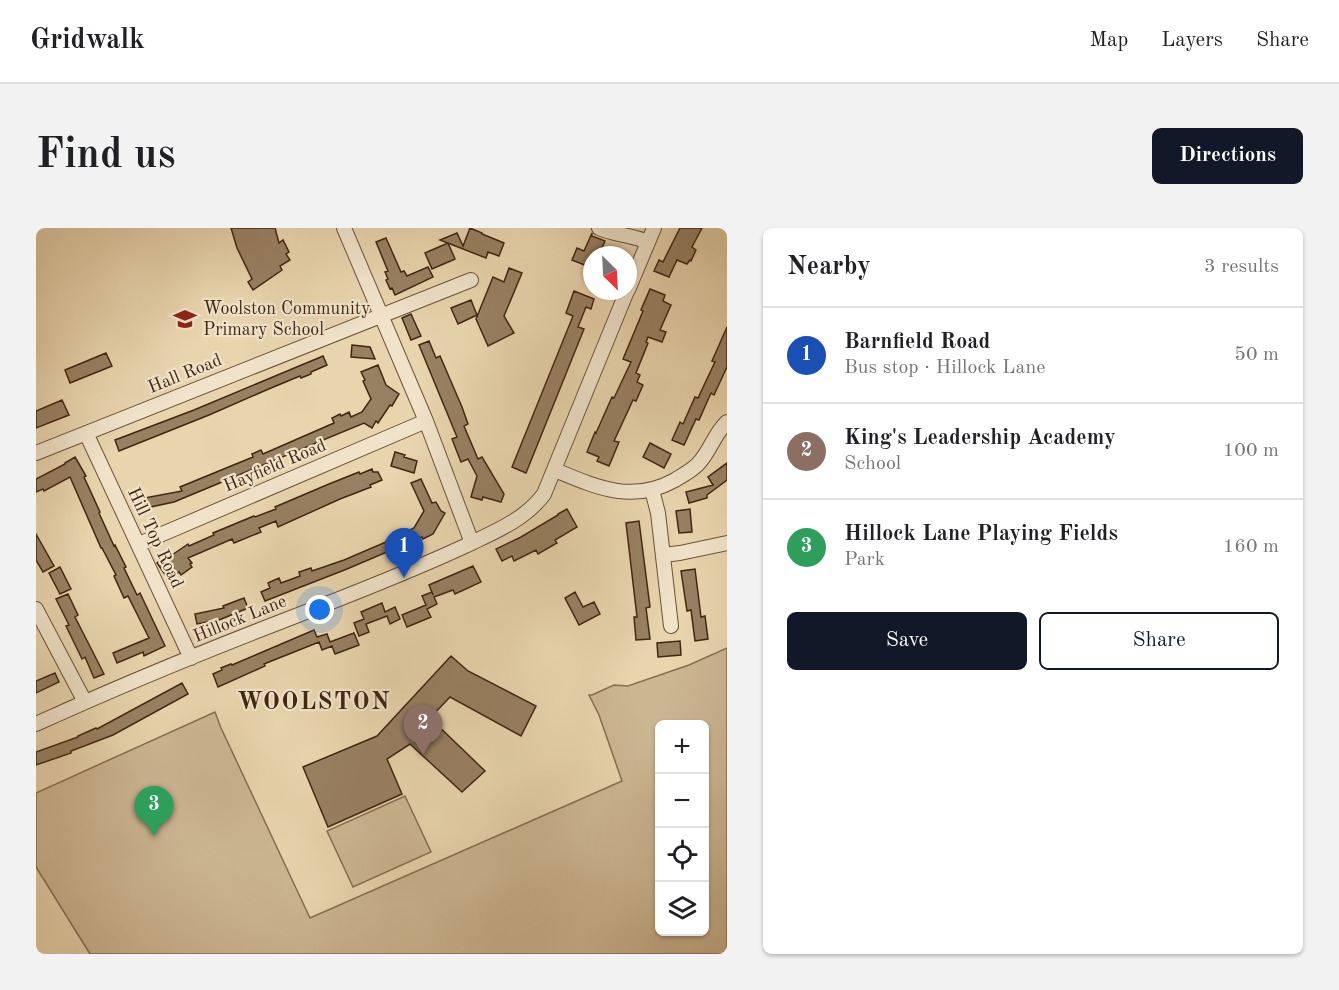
<!DOCTYPE html>
<meta charset="utf-8">
<style>
:root{--surface:#fff;--page:#f2f2f2;--text:#202124;--muted:#757577;--line:#e0e0e0;--accent:#111827}
body{margin:0;font-family:"Old Standard TT",serif;background:var(--page);color:var(--text)}
.controls{position:absolute;right:18px;bottom:18px;display:grid;overflow:hidden;border-radius:9px;box-shadow:0 2px 4px #0004}
.controls button{width:54px;height:54px;display:grid;place-items:center;padding:0;border:0;border-bottom:2px solid var(--line);background:var(--surface);color:var(--text);font:30px sans-serif}
.compass{position:absolute;left:547px;top:18px;width:54px;height:54px;border-radius:50%;background:var(--surface);box-shadow:0 2px 4px #0004;rotate:156deg}
.you{position:absolute;left:284px;top:382px;width:21px;height:21px;margin:-15px;border:4px solid #fff;border-radius:50%;background:#1a73e8;box-shadow:0 0 0 9px #1a73e833}
.badge{display:grid;place-items:center;width:39px;height:39px;border-radius:50%;background:var(--accent);color:#fff;font-size:20px;font-weight:700}
.pin{position:absolute;translate:-50% -50px;filter:drop-shadow(0 2px 3px #0008)}
.pin::after{content:'';position:absolute;top:32px;width:21px;height:18px;background:inherit;clip-path:polygon(0 0,100% 0,50% 100%)}
.list{margin:0;padding:0;list-style:none}
h2{display:flex;justify-content:space-between;align-items:center;height:78px;margin:0;padding:0 24px;font-size:26px}
h2 small{font-size:20px;font-weight:400;color:var(--muted)}
.list li{display:grid;grid-template-columns:39px 1fr auto;gap:18px;align-items:center;box-sizing:border-box;height:96px;padding:0 24px;border-top:2px solid var(--line)}
.list b{display:block;font-size:22px;white-space:nowrap}
.list p{margin:0;font-size:20px;white-space:nowrap;color:var(--muted)}
.list em{font-size:20px;font-style:normal;color:var(--muted)}
.actions{display:flex;gap:12px;padding:18px 24px}
.actions a{flex:1;padding:14px 0;border:2px solid var(--accent);border-radius:9px;text-align:center;font-size:21px;color:var(--accent)}
.actions .main{background:var(--accent);color:#fff}
.icon{flex:none;width:33px;height:33px;fill:none;stroke:currentColor;stroke-width:2;stroke-linecap:round;stroke-linejoin:round}
.map{position:relative;flex:none;width:691px;height:726px;overflow:hidden;border-radius:9px}
header{display:flex;align-items:center;gap:36px;box-sizing:border-box;height:84px;padding:0 30px;background:var(--surface);border-bottom:2px solid var(--line)}
header strong{font-size:28px}
nav{display:flex;gap:33px;margin-inline-start:auto;font-size:21px}
.intro{display:flex;align-items:center;justify-content:space-between;box-sizing:border-box;height:144px;padding:0 36px}
h1{margin:0;font-size:42px}
.button{padding:15px 27px;border-radius:9px;background:var(--accent);color:#fff;font-size:21px;font-weight:700}
main{display:flex;gap:36px;padding:0 36px}
aside{flex:1;background:var(--surface);border-radius:9px;box-shadow:0 2px 4px #0004}
.map>svg:first-child{display:block}
</style>
<header>
<strong>Gridwalk</strong>
<nav><a>Map</a><a>Layers</a><a>Share</a></nav>
</header>
<div class="intro"><h1>Find us</h1><a class="button">Directions</a></div>
<main>
<div class="map">
<svg width="691" height="726" viewBox="0 0 691 726">
<rect width="100%" height="100%" fill="#e8d4ad"/>
<filter id="stains"><feTurbulence type="fractalNoise" baseFrequency=".00333" numOctaves="4"/><feColorMatrix values="0 0 0 0 .2 0 0 0 0 .09 0 0 0 0 .02 0 0 0 .5 -.17"/></filter>
<radialGradient id="worn" r=".72"><stop offset=".6" stop-color="#630" stop-opacity="0"/><stop offset="1" stop-color="#630" stop-opacity=".3"/></radialGradient>
<path fill="#ccb692" stroke="#866e52" stroke-width="1.5" fill-rule="evenodd" d="M691 420V726H54L0 639V565L179 484 185 500 274 690 586 553 563 487 553 467H556L578 457 592 458 653 437ZM624 496H668V704H624Z
M369 568 395 624 317 659 291 603Z"/>
<path fill="#988062" stroke="#412611" stroke-width="1.5" d="M195 0H239L243 15 247 12 253 24 250 26 254 32 244 38 246 42 217 62 212 54 216 51 201 20Z
M434 0 446 5V6L468 15 463 28 452 24 450 30 404 12 421 5 427 18Z
M644 0H666L656 19 660 22 655 33 654 32 651 36 641 32 633 49 618 43 623 32 627 34Z
M556 5V9V8L569 13 563 27H556V40L536 32 541 20 548 23Z
M350 10 365 44 368 43 371 48 392 39 397 49 359 67 356 60 354 61 350 52 352 51 349 44 352 43 340 14Z
M412 15 419 31 396 41 389 25Z
M473 40 486 45 468 88 478 105 452 118 440 91 457 49 468 54Z
M614 61 629 67 627 73 635 77 624 102 630 104 626 114 612 109 610 114 612 115 600 145 604 147 601 154 607 157 600 173 597 172 578 213 583 214 573 238 561 233 563 229 551 224 559 204 560 205 576 169 578 170 595 134 587 131 607 83 605 82Z
M538 63 558 71 555 81 550 79 542 99 548 101 490 245 476 239 537 88 530 85Z
M435 72 441 87 422 96 415 80Z
M375 86 385 108 375 112 366 90Z
M691 99V139L678 167 675 165 663 192 660 191 648 217 636 212 644 194 647 196 659 169 662 170 670 153 679 134 676 133Z
M393 113 400 130 404 128 426 179 432 196 428 198 442 231 446 229 468 266 465 274 447 269 446 272 435 269 441 248 432 231 425 234 416 211 421 209 383 117Z
M316 117 334 119 339 131 315 129Z
M70 125 76 138 34 155 29 142Z
M287 128 291 137 275 144V146L265 150 264 148 235 160 173 187 83 223 79 212 158 182Z
M342 137 350 157 363 166 356 178 354 177 342 195 340 193 336 200 328 195 138 274 105 281 103 271 146 263 144 259 217 229 216 226 225 222 227 226 298 195 296 190 304 186 305 188 313 184 315 189 326 184 335 171 327 153 329 152 325 144Z
M26 172 33 187 0 200V183Z
M614 215 635 226 628 240 607 229Z
M359 224 369 227 368 229 381 233 378 245 355 238Z
M39 229 50 248 48 249 64 284 63 285 78 318 79 317 90 339 88 340 101 367 104 365 129 418 108 428 107 424 81 435 77 425 113 410 92 368 88 370 78 348 80 347 66 320H65L34 249 8 263 7 261 0 264V251L29 236V235Z
M691 235V252L671 267V270L653 275 650 264 677 257 672 249Z
M336 241 337 244H342L346 252 334 257 335 259 304 271 242 299 240 293 223 300 225 304 198 315 196 311 152 330 156 335 154 336 156 339 145 347 143 344 132 351 121 335 135 325 136 327 152 316 153 318 178 307 177 305 218 288 219 289 240 281 239 279 293 256 323 244 324 246Z
M385 251 396 275 400 274 405 283 409 285 397 306 387 311 386 309 311 341 229 373 225 364 234 360 232 355 243 350 245 355 264 348 263 344 275 340 276 343 308 332 350 314V313L378 300 388 283 375 255Z
M531 281 541 299 519 312 521 315 502 326 500 322 478 333 476 328 466 333 460 321 485 309 522 287V286Z
M654 281 656 304 643 305 640 283Z
M603 293 614 379 610 380 614 411 600 412 598 389H601L590 295Z
M0 306 18 338 7 344 0 332Z
M437 338 445 354 419 366 417 362 398 369 401 376 391 381 395 389 371 399 366 387 390 377 386 368 396 364 397 367 393 357Z
M24 339 35 361 24 366 13 345Z
M659 341 665 389 669 388 672 411 659 413 655 382 651 383 645 343Z
M539 364 547 379 558 374 564 386 543 397 529 370Z
M32 366 42 387 39 389 68 446 58 450 49 429 46 431 30 398 33 397 20 371Z
M208 370 212 380 183 392 161 396 159 386 188 380 187 378Z
M346 375 349 384 359 379 364 391 354 396 351 388 330 396 333 404 323 408 318 395 328 391 325 384Z
M278 402 281 409 291 406 294 414 318 405 323 417 299 426 296 418 286 422 283 414 228 436 229 438 182 459 177 446 186 442 185 440 195 436 196 437Z
M644 413 645 427 622 429 621 415Z
M415 428 432 443 500 478 485 508 414 469 394 490 449 543 426 564 374 516 351 531 366 566 292 599 267 539 341 508Z
M19 445 23 454 0 465V453Z
M146 455 152 466 77 507 35 523V525L0 537V524L42 509V508L60 500 61 501Z"/>
<g fill="none" stroke-linecap="round" stroke-linejoin="round">
<g stroke="#6b5238" stroke-width="16">
<path id="minor" d="M308 0 390 193 436 315
M563 0C579 7 596 7 612 14
M592 62 618 0
M50 205 155 430
M0 225 435 52
M519 242C560 259 596 276 639 252 647 247 655 243 662 236 674 224 678 206 691 194
M616 262 622 285 635 398
M103 316 390 193
M627 327 644 325 691 315
M0 381 49 474
M0 496C79 460 159 427 239 396 303 371 367 347 429 318 458 304 489 292 508 266L591 63"/>
</g>
<use href="#minor" stroke="#f0e3ca" stroke-width="14"/>
</g>
<defs>
<g id="school-bare" transform="scale(1.8)"><path d="M0-5L7-2L0 1L-7-2ZM-4 1L0 2.5L4 1V4Q0 6-4 4Z" fill="#8f2418" stroke="#f0e3ca" stroke-width="2.5" paint-order="stroke"/></g>
</defs>
<g fill-rule="evenodd">
<use href="#school-bare" x="149" y="91"/>
</g>
<g text-anchor="middle" dominant-baseline="central" stroke-width="4.5" stroke-linejoin="round" paint-order="stroke">
<g font-size="18" fill="#412611" stroke="#f0e3ca" text-anchor="start">
<text x="167" y="81">Woolston Community<tspan x="167" dy="21">Primary School</tspan></text>
</g>
<g font-size="18" fill="#412611" stroke="#f0e3ca">
<text transform="translate(149 146) rotate(-22)">Hall Road</text>
<text transform="translate(239 238) rotate(-23)">Hayfield Road</text>
<text transform="translate(119 310) rotate(65)">Hill Top Road</text>
<text transform="translate(204 391) rotate(-22)">Hillock Lane</text>
</g>
<g font-size="24" font-weight="bold" letter-spacing="1.5" fill="#412611" stroke="#f0e3ca">
<text x="278" y="475">WOOLSTON</text>
</g>
</g>
<rect width="100%" height="100%" filter="url(#stains)"/>
<rect width="100%" height="100%" fill="url(#worn)"/>
</svg>
<div class="controls">
<button>+</button>
<button>−</button>
<button><svg class="icon" aria-label="locate" viewBox="0 0 24 24"><circle cx="12" cy="12" r="6"/><path d="M12 2v4M12 18v4M2 12h4M18 12h4"/></svg></button>
<button><svg class="icon" aria-label="layers" viewBox="0 0 24 24"><path d="M12 4l9 5-9 5-9-5zM3 14l9 5 9-5"/></svg></button>
</div>
<svg class="compass" viewBox="-18 -18 36 36"><path d="M0-13l5 13h-10z" fill="#e53935"/><path d="M0 13l5-13h-10z" fill="#757577"/></svg>
<div class="you"></div>
<div class="pin badge" style="left:368px;top:350px;background:#1a4fb4">1</div>
<div class="pin badge" style="left:387px;top:527px;background:#8d6e63">2</div>
<div class="pin badge" style="left:118px;top:608px;background:#2e9e5b">3</div>
</div>
<aside>
<h2>Nearby<small>3 results</small></h2>
<ul class="list">
<li><span class="badge" style="background:#1a4fb4">1</span><div><b>Barnfield Road</b><p>Bus stop · Hillock Lane</p></div><em>50 m</em></li>
<li><span class="badge" style="background:#8d6e63">2</span><div><b>King's Leadership Academy</b><p>School</p></div><em>100 m</em></li>
<li><span class="badge" style="background:#2e9e5b">3</span><div><b>Hillock Lane Playing Fields</b><p>Park</p></div><em>160 m</em></li>
</ul>
<div class="actions"><a class="main">Save</a><a>Share</a></div>
</aside>
</main>
